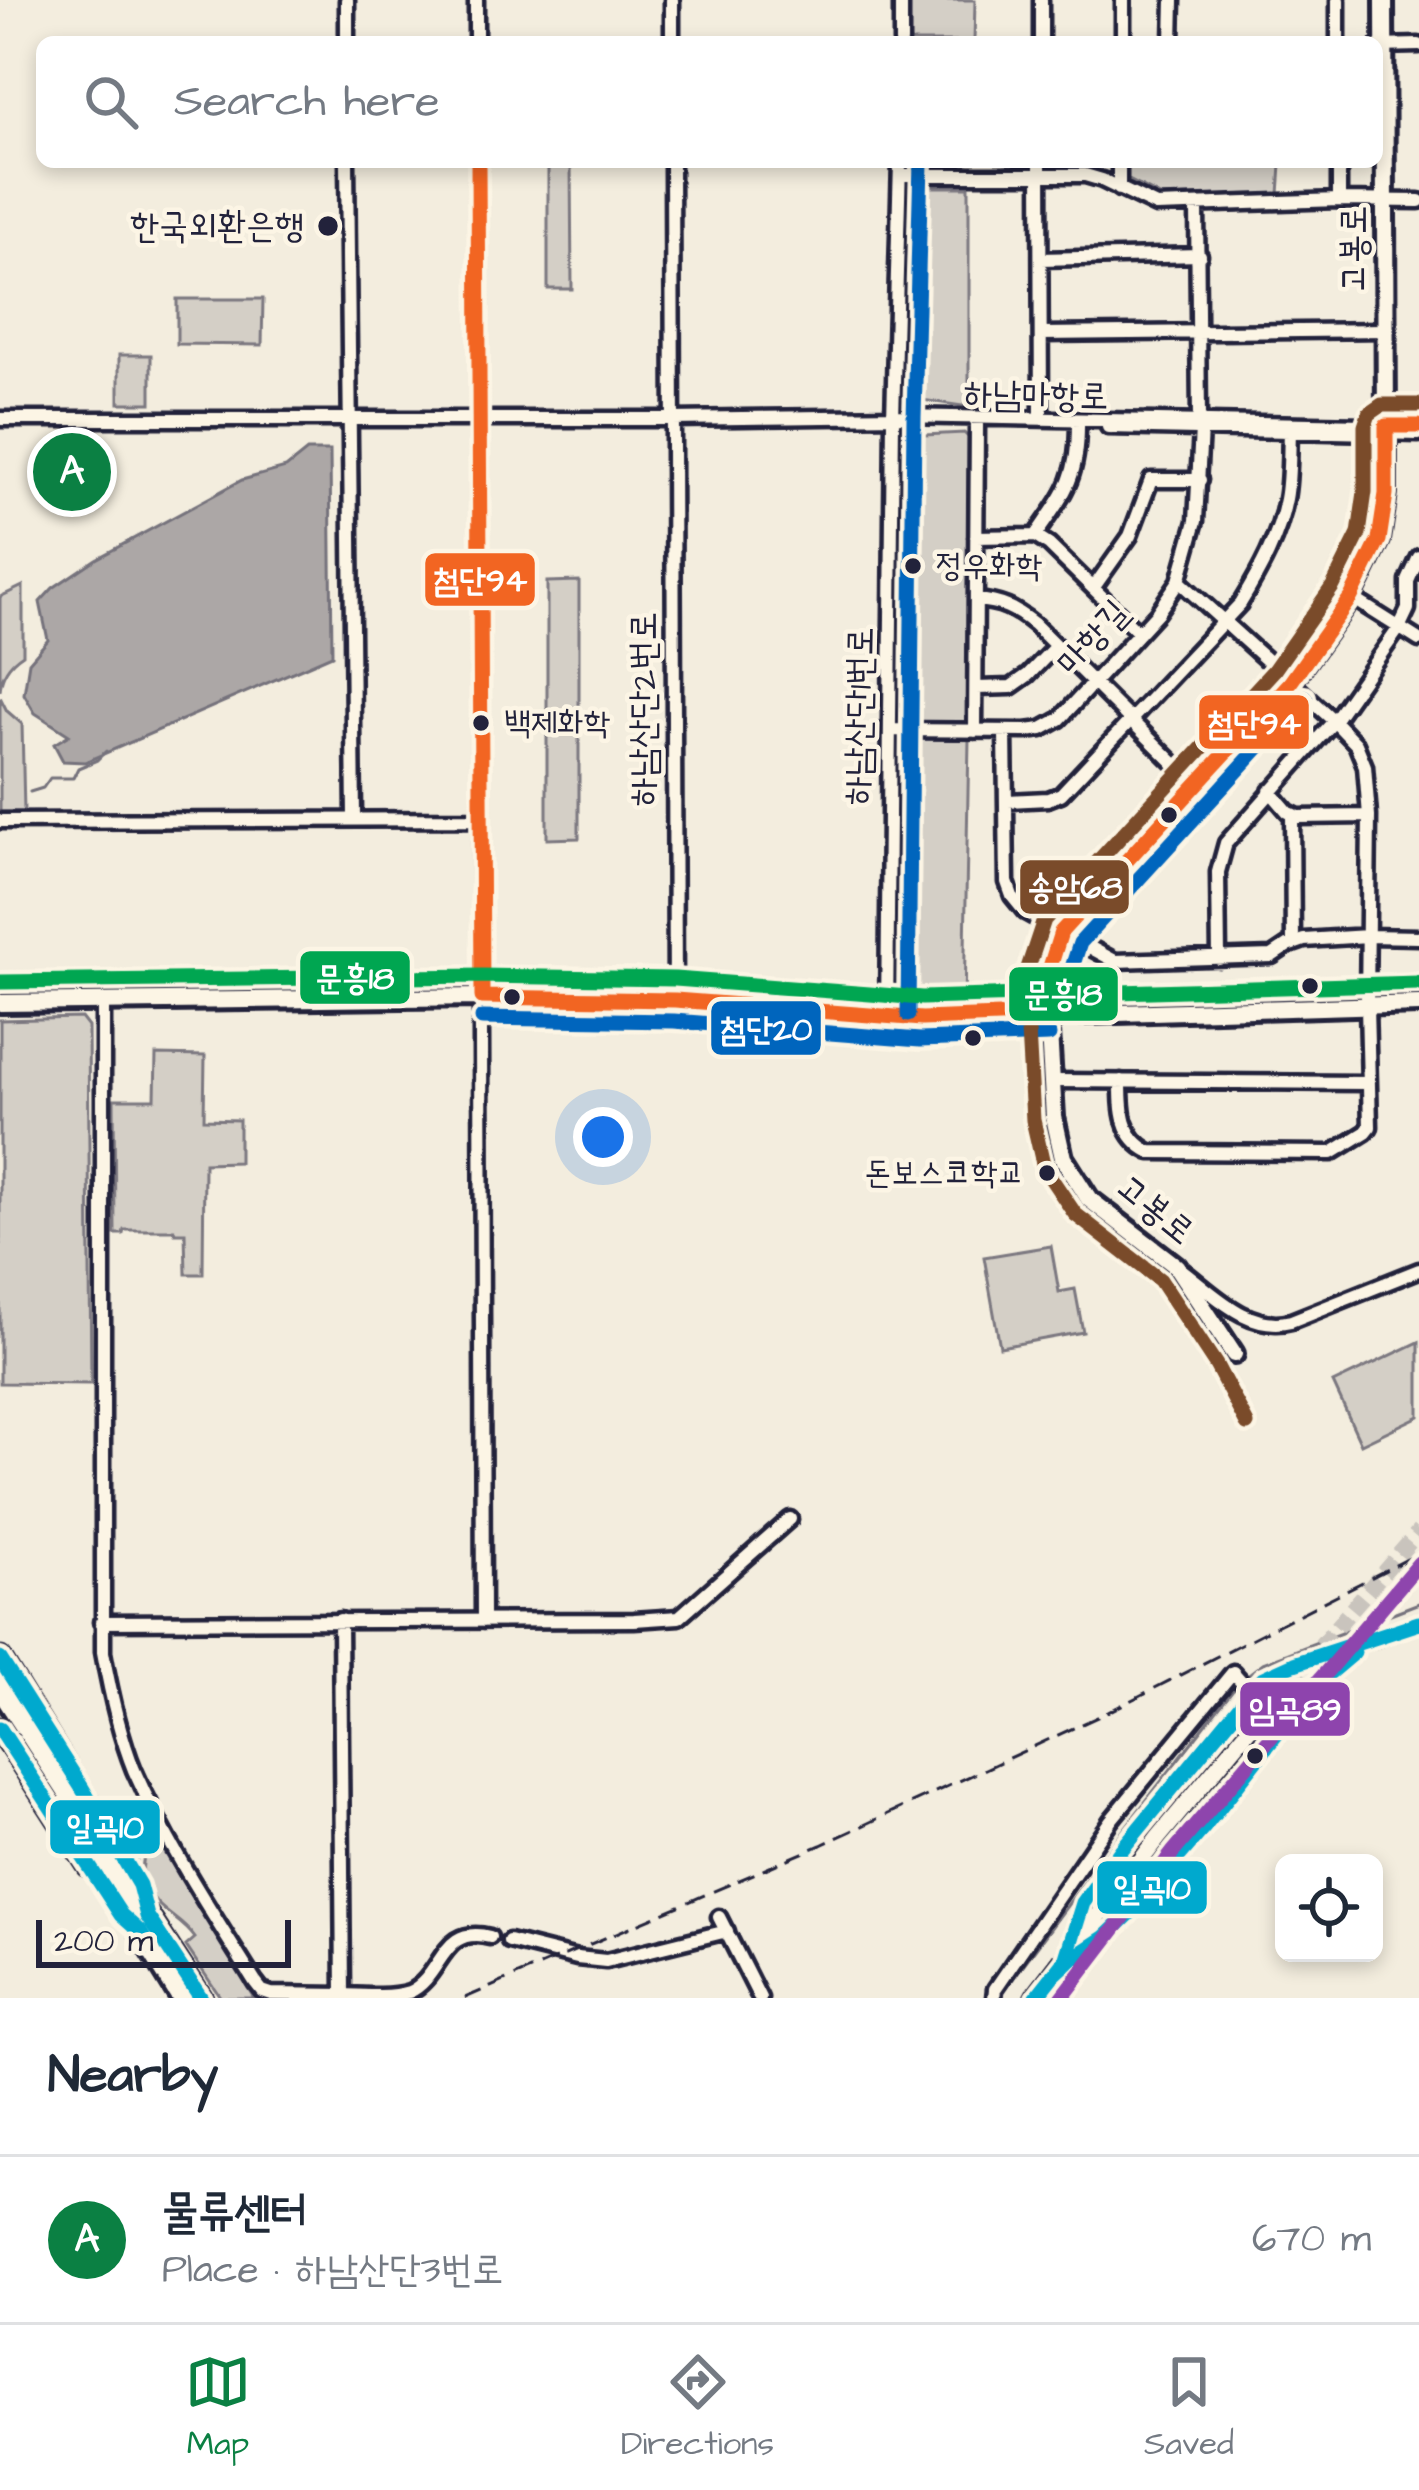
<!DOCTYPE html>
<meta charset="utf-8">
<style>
:root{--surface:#fff;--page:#f2f2f3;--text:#1f2937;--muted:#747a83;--line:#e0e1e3;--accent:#0b8043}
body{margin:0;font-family:"Architects Daughter","Poor Story",sans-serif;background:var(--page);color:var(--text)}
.controls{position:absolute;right:36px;bottom:36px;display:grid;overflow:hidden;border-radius:18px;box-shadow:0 6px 18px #0003}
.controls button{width:108px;height:108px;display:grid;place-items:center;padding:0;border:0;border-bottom:3px solid var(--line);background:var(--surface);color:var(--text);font:60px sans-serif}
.scale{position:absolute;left:36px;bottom:30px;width:255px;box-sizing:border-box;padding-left:12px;border:6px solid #22223b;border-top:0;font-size:33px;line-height:42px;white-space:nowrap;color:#22223b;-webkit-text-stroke:9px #fcf5e5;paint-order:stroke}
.you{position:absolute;left:603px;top:1137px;width:42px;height:42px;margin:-30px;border:9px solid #fff;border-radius:50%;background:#1a73e8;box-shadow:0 0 0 18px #1a73e833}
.badge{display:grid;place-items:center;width:78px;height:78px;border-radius:50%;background:var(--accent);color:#fff;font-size:39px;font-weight:700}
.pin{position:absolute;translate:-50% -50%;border:6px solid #fff;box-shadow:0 3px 12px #0006}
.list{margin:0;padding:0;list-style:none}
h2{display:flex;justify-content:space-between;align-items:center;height:156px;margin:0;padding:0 48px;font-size:51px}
h2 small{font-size:39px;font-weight:400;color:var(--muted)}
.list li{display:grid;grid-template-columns:78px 1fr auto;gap:36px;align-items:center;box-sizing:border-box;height:168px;padding:0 48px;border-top:3px solid var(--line)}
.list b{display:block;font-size:45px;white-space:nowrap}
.list p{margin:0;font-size:39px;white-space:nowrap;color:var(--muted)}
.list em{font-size:39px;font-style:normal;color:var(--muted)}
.icon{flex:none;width:66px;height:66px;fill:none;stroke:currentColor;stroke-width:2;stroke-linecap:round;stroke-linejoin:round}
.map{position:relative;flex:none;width:1419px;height:1998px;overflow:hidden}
.search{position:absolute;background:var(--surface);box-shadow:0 6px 18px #0003;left:36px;right:36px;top:36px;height:132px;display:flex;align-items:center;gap:30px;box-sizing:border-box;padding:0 42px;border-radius:18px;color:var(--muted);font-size:45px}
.sheet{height:324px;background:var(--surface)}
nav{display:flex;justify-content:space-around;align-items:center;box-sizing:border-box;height:168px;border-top:3px solid var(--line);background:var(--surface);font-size:33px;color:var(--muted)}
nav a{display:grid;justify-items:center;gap:6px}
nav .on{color:var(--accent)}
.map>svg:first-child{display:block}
</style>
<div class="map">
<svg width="1419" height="1998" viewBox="0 0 1419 1998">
<rect width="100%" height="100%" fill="#f3edde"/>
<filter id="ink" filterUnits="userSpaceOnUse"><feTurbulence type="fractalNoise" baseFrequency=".00833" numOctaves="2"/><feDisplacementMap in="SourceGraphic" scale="24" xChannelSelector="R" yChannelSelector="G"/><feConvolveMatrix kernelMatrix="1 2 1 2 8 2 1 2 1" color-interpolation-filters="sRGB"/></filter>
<g filter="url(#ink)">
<path fill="#d4cfc6" stroke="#7b7880" stroke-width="3" d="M909 0H975L974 42H909Z
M548 162H571L572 289H548Z
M1123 162H1284L1281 165 1279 194 1162 197 1123 177Z
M917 187H969V407L915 399C905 375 918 349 906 326V243L912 232V188Z
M177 299H263L262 345 177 344Z
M119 355H151V403H119Z
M964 433 970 439 968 721 962 725 911 723 907 718 908 666 905 661 904 607 909 588 905 495 909 478V439L924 435Z
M579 581V838L547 839V582Z
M23 586V654C9 663 1 674 0 691V597Z
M0 697 7 711 22 724 24 812H0Z
M908 739H969L964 1004 914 1006 904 999 902 987V753L905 742Z
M471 975 463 985 0 988V976Z
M81 1018 88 1027 91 1384 0 1383V1020Z
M156 1055 205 1056 204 1119 239 1120V1162L204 1163 203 1274H186L185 1233H175L174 1230H124L123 1234H115L114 1099H155Z
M1051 1246 1059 1292 1075 1289 1083 1332 1000 1347 984 1257Z
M1419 1342V1416L1361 1444 1333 1383Z
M156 1838 254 1998H221L186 1946 195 1938C185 1923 169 1916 157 1903 140 1883 136 1856 156 1838Z"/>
<path fill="#aca7a6" stroke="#75727b" stroke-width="3" d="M307 451H330L332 655 85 762 63 761 54 744 69 735 35 713 24 694 29 662 48 640 40 602 53 588 96 559 242 480 286 468Z"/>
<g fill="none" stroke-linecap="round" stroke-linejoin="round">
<path stroke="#75727b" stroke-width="3" d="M30 792 43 788 50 778H73L78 768 97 760 106 751
M1245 1677 1263 1663 1419 1603
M1001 1995 1121 1833 1238 1683"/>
<path stroke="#c9c4bd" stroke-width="16" stroke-dasharray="16 8" stroke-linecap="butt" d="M1258 1718 1419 1531"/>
<g stroke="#22223b" stroke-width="21">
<path id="minor" d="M347 0V42
M476 0V42
M672 0V42
M1123 0V42
M1338 0V42
M901 42V0
M1041 42V0
M1172 42 1173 0
M1378 46 1419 45
M347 162 354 818
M478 162 483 1621
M672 162 675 1000
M1040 162 1041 418
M1339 162V200
M900 175H1085L1102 180 1156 206 1339 200 1419 201
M1119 189V162
M1197 206 1199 420
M1041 259 1200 255
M1041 334 1387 330
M0 419H673L899 416 1419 426
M1108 427 1419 434
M1035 536C1064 494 1078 479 1078 426
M976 537 1035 536 1049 545 1139 633
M1094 587 1130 536 1151 480H1200
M1351 597 1419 640
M976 600C1001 602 1014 608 1034 624L1196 785
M977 688 1011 687 1028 675 1055 647
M890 730 1026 731 1042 729 1060 719 1157 613 1179 581 1196 521 1201 429
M975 731 977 425
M1005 731 1007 882 1012 896 1025 912 1115 961 1272 956 1287 946 1304 940 1368 936 1419 937
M1270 791 1288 812 1292 814 1293 944
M1008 801 1048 799 1061 794 1240 604C1260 571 1279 537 1286 499 1290 478 1289 454 1290 432
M1292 814 1298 817 1369 816
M0 821 480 819
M1219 959 1218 872 1226 843 1334 721 1399 628 1408 609V581L1419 557
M103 1001V1652C110 1691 119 1733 134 1770 167 1845 212 1913 255 1982L262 1991 271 1994 343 1995 340 1620
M887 1015 893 418 900 162
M1052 1081 1369 1083
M1121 1081C1121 1111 1121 1137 1150 1152L1332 1153 1366 1132 1370 1127 1367 1006 1369 816 1365 766 1356 744 1334 721 1179 581
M1182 1270C1214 1294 1248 1332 1291 1321L1419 1270
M101 1622 634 1620 679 1617 790 1519
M1375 1639 1419 1623
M719 1917 760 1998
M509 1941 577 1958 606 1961 727 1931
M343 1995C364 1996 389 1998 409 1992 444 1976 440 1924 490 1937
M994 1998 995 1989 1111 1820 1233 1672 1250 1691"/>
</g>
<g stroke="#22223b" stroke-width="26">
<path id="major" d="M1384 0 1386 426
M1199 420 1201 429
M0 1003 482 997 675 1000 922 1019 1419 1004
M1234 1354 1176 1266 1089 1199 1063 1158 1054 1117 1046 980 1061 932 1290 683 1351 597 1379 540 1386 494V435
M1036 1998 1158 1838 1258 1718"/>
</g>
<g stroke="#22223b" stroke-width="27">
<path id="highway" d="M0 1659 125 1862
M0 1689 201 1998
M0 1729 89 1866
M89 1849 181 1998"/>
</g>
<use href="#minor" stroke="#fcf5e5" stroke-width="12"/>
<use href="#major" stroke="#fcf5e5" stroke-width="16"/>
<use href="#highway" stroke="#fcf5e5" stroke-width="18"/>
<path stroke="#22223b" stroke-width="3" stroke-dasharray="18 9" stroke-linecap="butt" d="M465 1998 821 1845 1108 1712 1419 1553"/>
<g stroke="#fcf5e5" stroke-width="24">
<path id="bus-1" d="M478 162 482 997
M482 997 675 1000 922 1019 1048 1014
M1048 1014 1046 980 1061 932 1290 683 1351 597 1379 540 1386 494V426H1419"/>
</g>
<g stroke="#fcf5e5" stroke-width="24">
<path id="bus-2" d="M1069 1013 1067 983 1080 943 1305 697
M908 1015 914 418 921 163
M482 1018 674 1021 920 1040 1049 1035"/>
</g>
<g stroke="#fcf5e5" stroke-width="24">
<path id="bus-3" d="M0 982 482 976 675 979 922 998 1418 983"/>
</g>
<g stroke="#fcf5e5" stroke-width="24">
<path id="bus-4" d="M1247 1424 1216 1365 1160 1280 1075 1214 1044 1168 1033 1120 1025 977 1044 920 1274 670 1333 586 1359 534 1365 492V426L1369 414 1382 405H1419"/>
</g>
<g stroke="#fcf5e5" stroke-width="24">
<path id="bus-5" d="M0 1659 82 1788 139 1885 147 1916 201 1998
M0 1729 121 1915 139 1931 149 1947
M1055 1974 1070 1960 1105 1937 1129 1914 1205 1826 1315 1685 1354 1652
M1036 1998 1065 1961 1083 1903 1122 1849 1263 1678 1294 1664 1419 1623"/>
</g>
<g stroke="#fcf5e5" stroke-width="24">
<path id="bus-6" d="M1062 1998 1174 1851 1419 1563"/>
</g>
<use href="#bus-1" stroke="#f26522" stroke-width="15"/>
<use href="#bus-2" stroke="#0065bd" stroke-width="15"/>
<use href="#bus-3" stroke="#00a651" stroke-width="15"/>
<use href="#bus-4" stroke="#7a4b2a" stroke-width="15"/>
<use href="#bus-5" stroke="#00a9ce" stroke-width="15"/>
<use href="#bus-6" stroke="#8e44ad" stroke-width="15"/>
</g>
</g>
<g fill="#22223b" stroke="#fcf5e5" stroke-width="4.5">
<circle cx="328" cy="226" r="12"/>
<circle cx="913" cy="566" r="10"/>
<circle cx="481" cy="723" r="10"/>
<circle cx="1169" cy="815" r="10"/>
<circle cx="1310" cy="986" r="10"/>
<circle cx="512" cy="997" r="10"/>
<circle cx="973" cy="1038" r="10"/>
<circle cx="1047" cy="1173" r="10"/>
<circle cx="1255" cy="1756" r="10"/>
</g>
<g text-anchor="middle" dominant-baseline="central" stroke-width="9" stroke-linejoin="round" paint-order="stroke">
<g font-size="33" fill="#22223b" stroke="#fcf5e5" text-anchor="start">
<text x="936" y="566">정우화학</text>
<text x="504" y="723">백제화학</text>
<text x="1024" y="1173" text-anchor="end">돈보스코학교</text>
</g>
<g font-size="36" fill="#22223b" stroke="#fcf5e5" text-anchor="end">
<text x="304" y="226">한국외환은행</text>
</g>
<g font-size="36" fill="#22223b" stroke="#fcf5e5">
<text transform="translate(1354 249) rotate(-90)">고봉로</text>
<text transform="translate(1036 396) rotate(1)">하남마항로</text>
<text transform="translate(1093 638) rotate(-47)">마항길</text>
<text transform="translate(644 709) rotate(-90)">하남산단2번로</text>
<text transform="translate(860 716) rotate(-89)">하남산단1번로</text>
<text transform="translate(1155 1210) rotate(39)">고봉로</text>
</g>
</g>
<g stroke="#fcf5e5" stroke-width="4.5">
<rect x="423" y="551" width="114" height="57" rx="12" fill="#f26522"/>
<rect x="1197" y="693" width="114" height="58" rx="12" fill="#f26522"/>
<rect x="1018" y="858" width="113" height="58" rx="12" fill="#7a4b2a"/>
<rect x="298" y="949" width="114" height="57" rx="12" fill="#00a651"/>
<rect x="1007" y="965" width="113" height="58" rx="12" fill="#00a651"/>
<rect x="709" y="999" width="114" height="58" rx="12" fill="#0065bd"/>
<rect x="1238" y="1680" width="114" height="58" rx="12" fill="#8e44ad"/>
<rect x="48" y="1798" width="114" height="58" rx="12" fill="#00a9ce"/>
<rect x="1095" y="1859" width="114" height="57" rx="12" fill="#00a9ce"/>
</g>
<g font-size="33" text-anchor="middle" font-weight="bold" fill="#fff">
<text x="480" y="591">첨단94</text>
<text x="1254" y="734">첨단94</text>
<text x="1075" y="898">송암68</text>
<text x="355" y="989">문흥18</text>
<text x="1063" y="1005">문흥18</text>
<text x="766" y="1040">첨단20</text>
<text x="1295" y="1720">임곡89</text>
<text x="105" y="1838">일곡10</text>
<text x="1152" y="1899">일곡10</text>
</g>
</svg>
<div class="controls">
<button><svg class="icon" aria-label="locate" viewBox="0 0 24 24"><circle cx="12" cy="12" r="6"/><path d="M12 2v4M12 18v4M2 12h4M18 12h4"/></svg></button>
</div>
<div class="scale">200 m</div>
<div class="you"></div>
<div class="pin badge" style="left:72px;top:472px">A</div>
<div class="search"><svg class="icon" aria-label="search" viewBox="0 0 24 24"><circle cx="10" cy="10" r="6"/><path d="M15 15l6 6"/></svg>Search here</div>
</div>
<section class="sheet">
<h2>Nearby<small></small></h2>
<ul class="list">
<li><span class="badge">A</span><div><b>물류센터</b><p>Place · 하남산단3번로</p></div><em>670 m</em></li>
</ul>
</section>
<nav>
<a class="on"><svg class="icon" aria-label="map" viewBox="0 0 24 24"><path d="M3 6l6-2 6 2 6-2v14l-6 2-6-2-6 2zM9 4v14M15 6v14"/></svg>Map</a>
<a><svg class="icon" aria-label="directions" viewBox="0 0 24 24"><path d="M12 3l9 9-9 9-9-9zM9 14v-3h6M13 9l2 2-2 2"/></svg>Directions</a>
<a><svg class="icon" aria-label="saved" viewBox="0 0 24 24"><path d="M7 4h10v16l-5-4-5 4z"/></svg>Saved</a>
</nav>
